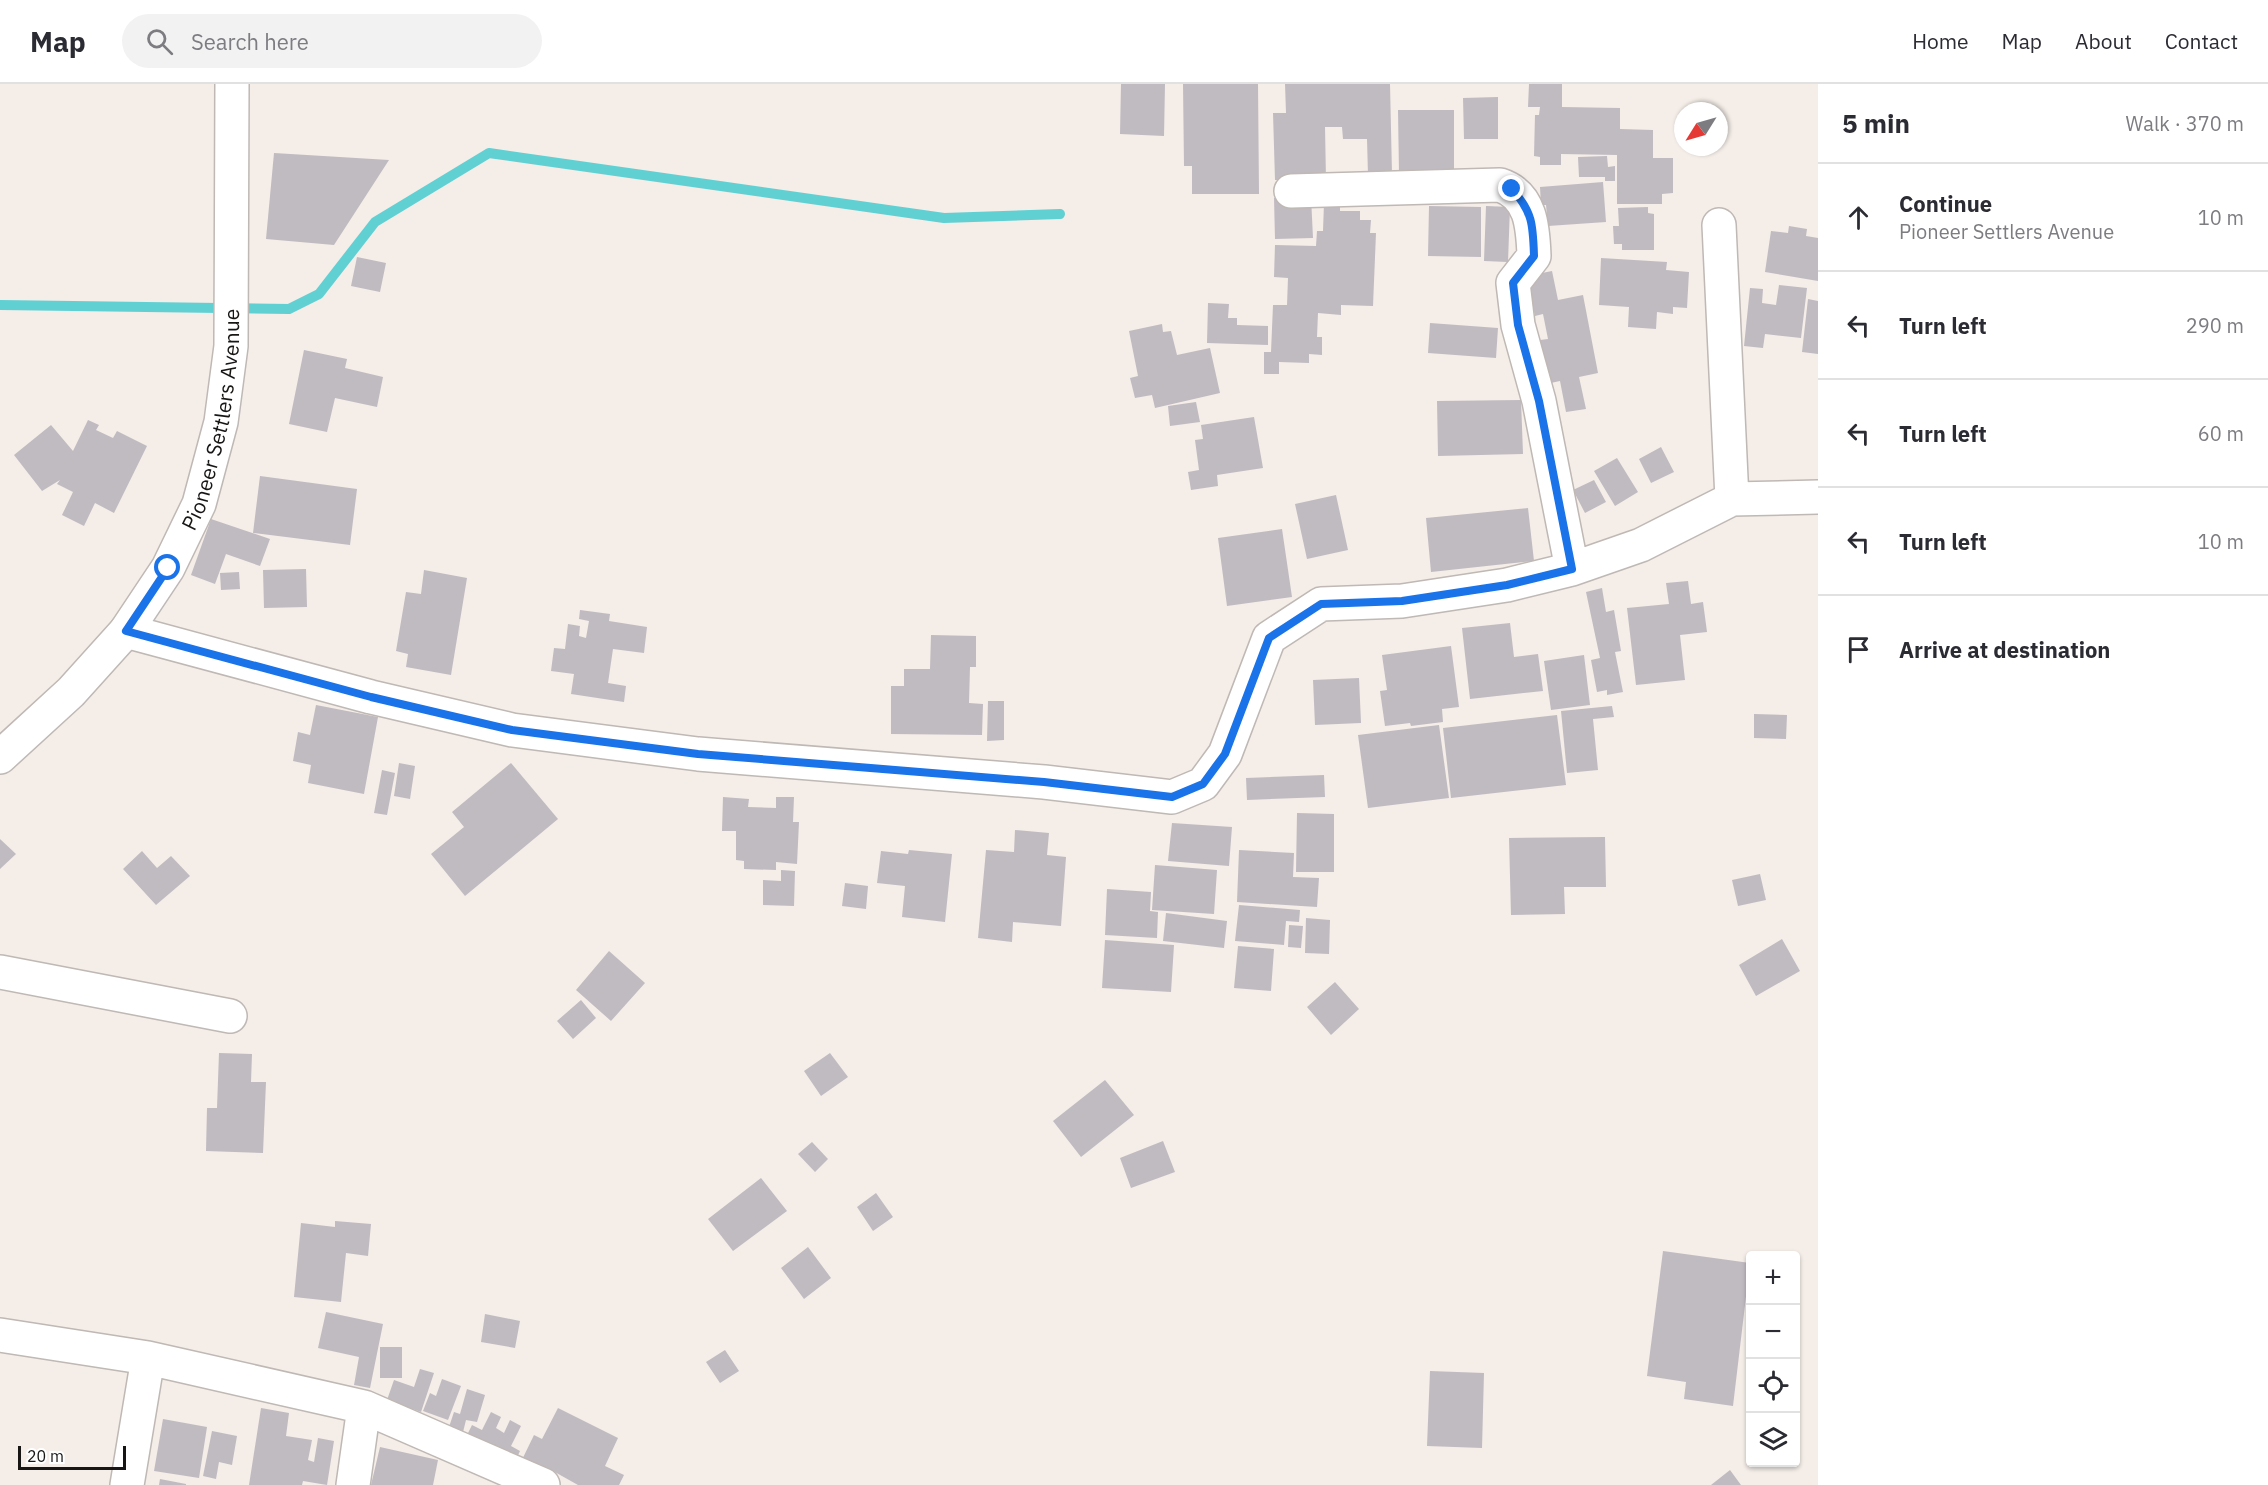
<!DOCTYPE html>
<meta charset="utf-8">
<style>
:root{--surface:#fff;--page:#f2f2f3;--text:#2b2b33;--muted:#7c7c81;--line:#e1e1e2}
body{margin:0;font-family:"IBM Plex Sans",sans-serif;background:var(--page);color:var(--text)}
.controls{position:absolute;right:18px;bottom:18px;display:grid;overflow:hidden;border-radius:6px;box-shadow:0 2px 4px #0004}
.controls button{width:54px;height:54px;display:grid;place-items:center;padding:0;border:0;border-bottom:2px solid var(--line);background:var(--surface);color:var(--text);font:30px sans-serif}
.compass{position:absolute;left:1674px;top:18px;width:54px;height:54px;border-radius:50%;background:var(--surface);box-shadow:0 2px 4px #0004;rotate:233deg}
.scale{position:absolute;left:18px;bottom:15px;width:108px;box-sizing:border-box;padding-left:6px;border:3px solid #181615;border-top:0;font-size:16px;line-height:21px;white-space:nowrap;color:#181615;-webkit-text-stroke:4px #fff;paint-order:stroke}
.stop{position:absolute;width:18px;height:18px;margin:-14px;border:4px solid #1a73e8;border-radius:50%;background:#fff}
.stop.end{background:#1a73e8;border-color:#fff;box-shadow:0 2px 6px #0008}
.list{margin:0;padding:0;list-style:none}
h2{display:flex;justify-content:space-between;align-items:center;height:78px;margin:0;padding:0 24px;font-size:26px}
h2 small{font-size:20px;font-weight:400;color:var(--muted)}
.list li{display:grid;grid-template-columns:39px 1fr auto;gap:18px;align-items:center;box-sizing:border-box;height:108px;padding:0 24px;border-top:2px solid var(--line)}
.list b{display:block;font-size:22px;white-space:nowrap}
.list p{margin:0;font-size:20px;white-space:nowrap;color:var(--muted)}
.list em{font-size:20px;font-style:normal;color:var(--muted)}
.icon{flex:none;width:33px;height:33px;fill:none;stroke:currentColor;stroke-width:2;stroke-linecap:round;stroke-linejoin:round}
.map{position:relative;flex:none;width:1818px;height:1401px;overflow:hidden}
header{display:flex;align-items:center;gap:36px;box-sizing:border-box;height:84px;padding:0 30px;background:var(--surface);border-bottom:2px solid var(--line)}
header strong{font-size:28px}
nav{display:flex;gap:33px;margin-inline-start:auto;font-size:21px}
.search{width:420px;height:54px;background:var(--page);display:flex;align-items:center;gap:15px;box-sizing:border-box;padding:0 21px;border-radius:33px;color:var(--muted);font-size:22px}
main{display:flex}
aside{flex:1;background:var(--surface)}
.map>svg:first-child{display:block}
</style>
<header>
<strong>Map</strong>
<div class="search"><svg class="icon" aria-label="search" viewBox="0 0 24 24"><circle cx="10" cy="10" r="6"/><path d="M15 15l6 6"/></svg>Search here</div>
<nav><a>Home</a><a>Map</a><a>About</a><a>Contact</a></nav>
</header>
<main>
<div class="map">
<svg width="1818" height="1401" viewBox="0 0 1818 1401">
<rect width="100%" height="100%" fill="#f4ede8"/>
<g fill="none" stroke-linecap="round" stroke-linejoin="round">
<path stroke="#61d0d3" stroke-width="10" d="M0 221 289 225 319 210 375 138 489 69 944 134 1060 130"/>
</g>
<path fill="#c0bbc1" d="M1121 0H1165L1164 52 1120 50Z
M1183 0H1258L1259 110H1192V82H1184Z
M1285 0H1390L1392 90 1368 91 1367 55H1343L1342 43H1325L1326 96H1275L1273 29H1286Z
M1529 0H1562V23L1620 24V45L1653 46V74H1673V109L1662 110V120H1617V71L1561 70V81H1540V73L1534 72 1535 31H1539L1540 23H1528Z
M1498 13V55H1464L1463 14Z
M1398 26H1454V89H1399Z
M274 69 389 76 334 161 266 155Z
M1607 72 1608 83 1615 82V97H1605V93H1579L1578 73Z
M1603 98 1606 138 1548 142 1546 121H1541L1540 103Z
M1311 113 1313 154 1275 155 1274 114Z
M1324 119H1340V127H1360V136H1371L1370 149H1376L1373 222 1341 221V231L1318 229 1317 253H1322V271L1309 270V279L1279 278V290H1264V268H1271L1273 221H1287L1288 194 1274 193 1275 161 1316 162 1317 147H1323Z
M1429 122 1481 123V173L1428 172Z
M1486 122 1510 123 1508 178 1484 177Z
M1648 123V129L1654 130V166H1622V160H1614L1613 142H1619L1618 124Z
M1789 142 1807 145 1806 152 1818 154V197L1765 188 1771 147 1788 149Z
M357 173 386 179 380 208 351 202Z
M1601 174 1667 178 1666 186 1689 188 1687 224 1673 223V230L1657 228 1656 245 1628 243 1629 223 1599 221Z
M1552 187 1558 216 1583 211 1598 289 1579 293 1586 325 1566 328 1560 297 1541 301 1532 257 1548 255 1543 230 1535 232 1527 192Z
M1779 201 1807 204 1801 254 1765 250 1763 264 1744 262 1750 204 1763 205 1762 219 1776 221Z
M1808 215 1818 217V270L1802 268Z
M1208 219 1229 220 1228 234H1237V241L1268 242V261L1207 259Z
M1430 239 1498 244 1496 274 1428 269Z
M1162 240 1163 248 1171 247 1177 271 1210 264 1220 309 1155 324 1152 311 1135 314 1130 294 1138 292 1129 247Z
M304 266 347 275 345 284 383 293 377 323 335 314 327 348 289 340Z
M1521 316 1523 370 1438 372 1437 317Z
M1196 318 1200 338 1170 342 1168 322Z
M1254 333 1263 384 1217 391 1218 402 1191 406 1188 388 1199 386 1195 356 1203 355 1201 341Z
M88 336 99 341 96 346 113 354 117 347 147 362 114 429 95 419 84 442 62 431 73 408 57 400 60 396 42 407 14 371 51 341 73 367Z
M1661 363 1674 388 1651 399 1639 375Z
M1617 374 1638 408 1615 422 1594 387Z
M260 392 357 405 350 461 253 449Z
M1594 396 1606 418 1585 429 1573 406Z
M1336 411 1348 466 1307 475 1295 420Z
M1528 424 1534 477 1431 488 1426 434Z
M211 435 270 455 260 482 226 470 215 500 191 491Z
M1282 445 1292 513 1227 522 1218 454Z
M306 485 307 523 264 524 263 486Z
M424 486 467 494 451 591 406 583 408 570 396 567 406 508 421 510Z
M239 488 240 505 221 506 220 489Z
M1688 497 1691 520 1703 518 1707 548 1680 551 1685 596 1636 601 1627 524 1669 520 1666 499Z
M1602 504 1606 528 1614 526 1621 567 1615 568 1623 608 1607 611V606L1597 608 1591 576 1600 574 1586 508Z
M580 526 610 530 609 537 647 543 644 569 613 565 608 599 626 602 624 618 571 610 574 590 551 587 554 564 565 565 568 540 580 542 579 552 586 554 589 537 579 535Z
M1510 539 1514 573 1538 570 1543 607 1470 615 1462 544Z
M931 551 976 552V583H970L969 619 983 620 982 651 891 650V602H904V585H930Z
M1451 562 1459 623 1442 625 1443 638 1411 642 1410 639 1385 642 1380 607 1387 606 1382 571Z
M1584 571 1590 621 1551 626 1544 577Z
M1359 594 1361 639 1315 641 1313 596Z
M988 617H1004V656L987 657Z
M316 621 378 633 364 710 308 699 311 681 293 677 298 648 310 651Z
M1612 622 1614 633 1593 635 1598 686 1567 689 1561 627Z
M1754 630 1787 631 1786 655 1754 654Z
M1557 631 1566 701 1451 714 1443 644Z
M1439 641 1449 714 1368 724 1358 651Z
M399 679 415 682 410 715 394 712Z
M511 679 558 735 465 812 431 770 464 743 452 728Z
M382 686 395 689 387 731 374 729Z
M1324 691 1325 713 1247 716 1246 694Z
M723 713 749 715 748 723 776 724V713H794L793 738H799L797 780 776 778V786L744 785V777L736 776V747H722Z
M1297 729 1334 730V788H1296Z
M1172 739 1232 743 1229 782 1168 777Z
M1015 746 1049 749 1047 771 1066 773 1061 842 1013 838 1012 858 978 854 986 766 1014 768Z
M1605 753 1606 803H1564L1565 830 1511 831 1509 754Z
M0 755 16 770 0 785Z
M909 766 952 770 945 838 902 833 905 802 877 799 881 767 908 770Z
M1239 766 1294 769 1293 793 1319 794 1317 823 1237 818Z
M142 767 157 784 171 772 190 792 156 821 123 785Z
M1155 781 1217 786 1214 830 1152 826Z
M781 786 795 787 794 822 763 821V796L781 797Z
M1760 790 1766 816 1738 822 1732 796Z
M845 799 868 802 866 825 842 822Z
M1107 805 1151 808 1150 827 1158 828 1157 854 1105 851Z
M1239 821 1300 826 1299 838 1286 837 1284 861 1235 857Z
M1166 829 1227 837 1224 864 1163 857Z
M1306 834 1330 836 1329 870 1305 869Z
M1289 841 1303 842 1301 864 1288 863Z
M1782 855 1800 887 1756 912 1739 881Z
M1105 856 1174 861 1171 908 1102 904Z
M1238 862 1274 865 1271 907 1234 904Z
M609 867 645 899 611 937 576 906Z
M1335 898 1359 925 1331 951 1307 923Z
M581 916 596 934 573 955 557 937Z
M219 969 252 970 251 998H266L263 1069 206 1067 207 1024H217Z
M830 969 848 993 821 1012 804 987Z
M1105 996 1134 1031 1081 1073 1053 1037Z
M1163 1057 1175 1088 1131 1104 1120 1074Z
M812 1058 828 1075 815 1088 798 1070Z
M761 1094 787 1127 733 1167 708 1135Z
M876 1109 893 1133 873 1147 857 1123Z
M335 1137 371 1140 368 1172 346 1169 341 1218 294 1213 301 1139 335 1143Z
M808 1163 831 1194 804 1215 781 1184Z
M1663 1167 1750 1179 1733 1322 1684 1315 1686 1298 1647 1292Z
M326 1228 383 1240 370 1304 354 1301 359 1273 318 1264Z
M485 1230 520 1237 515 1264 481 1258Z
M380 1263H402V1294H380Z
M725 1266 739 1287 720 1299 706 1278Z
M420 1285 434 1289 421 1328 387 1316 394 1296 414 1303Z
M1430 1287 1484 1289 1482 1364 1427 1362Z
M442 1295 461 1302 448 1336 423 1327 430 1309 436 1312Z
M467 1305 485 1311 477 1338 466 1336 463 1348 449 1343 454 1328 460 1330Z
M261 1324 289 1329 286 1352 312 1356 308 1376 314 1378 318 1354 334 1357 327 1401 303 1397 302 1401H249Z
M558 1324 618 1354 605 1382 624 1391 619 1401H578L553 1387 547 1398 518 1384 534 1351 542 1355Z
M491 1328 501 1333 496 1344 504 1349 510 1336 521 1342 511 1362 520 1367 514 1380 465 1355 472 1341 482 1346Z
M163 1335 207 1343 199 1394 154 1387Z
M212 1347 237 1352 232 1381 219 1378 216 1395 203 1392Z
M380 1363 438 1376 433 1401H371Z
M1730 1386 1741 1401H1711Z
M160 1395 186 1400V1401H159Z"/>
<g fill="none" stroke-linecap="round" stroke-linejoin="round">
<g stroke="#bfb8b4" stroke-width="36">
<path id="minor" d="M1291 107 1500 101C1531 111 1533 143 1534 172L1513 199 1518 241 1539 317 1572 485
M1719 141 1732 415
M126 547 371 613 512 646 698 670 1044 698 1172 713 1203 700 1225 670 1269 554 1321 520 1402 517 1507 501 1572 485 1641 461 1732 415 1818 413
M0 888 230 932
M0 1251 148 1274 364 1323 543 1401
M127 1401 148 1274
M353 1401 364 1323"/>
</g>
<g stroke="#bfb8b4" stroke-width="36">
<g id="tertiary">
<path id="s1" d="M0 673 71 608 126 547 168 484 199 420 221 338 231 262 232 0"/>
</g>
</g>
<use href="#minor" stroke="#fff" stroke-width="33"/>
<use href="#tertiary" stroke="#fff" stroke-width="33"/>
</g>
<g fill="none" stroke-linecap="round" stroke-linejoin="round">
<path stroke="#1a73e8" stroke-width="8" d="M168 484 126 547 371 613 512 646 698 670 1044 698 1172 713 1203 700 1225 670 1269 554 1321 520 1402 517 1507 501 1572 485 1539 317 1518 241 1513 199 1534 172C1533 142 1533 128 1512 105"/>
</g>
<g text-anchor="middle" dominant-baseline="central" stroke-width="4.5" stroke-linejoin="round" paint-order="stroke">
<g font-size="21" fill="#181615" stroke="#fff">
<text stroke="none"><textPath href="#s1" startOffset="411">Pioneer Settlers Avenue</textPath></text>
</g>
</g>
</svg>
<div class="controls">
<button>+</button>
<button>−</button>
<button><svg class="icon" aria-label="locate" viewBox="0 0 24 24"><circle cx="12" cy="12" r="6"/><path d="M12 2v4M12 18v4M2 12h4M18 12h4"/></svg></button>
<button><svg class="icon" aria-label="layers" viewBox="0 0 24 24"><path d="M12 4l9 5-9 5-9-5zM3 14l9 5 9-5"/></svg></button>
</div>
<svg class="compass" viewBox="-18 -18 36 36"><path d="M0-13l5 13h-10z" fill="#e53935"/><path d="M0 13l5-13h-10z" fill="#7c7c81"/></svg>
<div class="scale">20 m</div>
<div class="stop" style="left:168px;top:484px"></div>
<div class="stop end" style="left:1512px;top:105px"></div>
</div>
<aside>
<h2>5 min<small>Walk · 370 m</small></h2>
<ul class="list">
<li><svg class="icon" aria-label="ahead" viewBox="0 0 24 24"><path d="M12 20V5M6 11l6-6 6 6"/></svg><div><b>Continue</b><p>Pioneer Settlers Avenue</p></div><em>10 m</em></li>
<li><svg class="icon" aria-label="left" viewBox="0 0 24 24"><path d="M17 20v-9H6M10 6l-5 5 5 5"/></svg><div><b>Turn left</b></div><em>290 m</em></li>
<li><svg class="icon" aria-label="left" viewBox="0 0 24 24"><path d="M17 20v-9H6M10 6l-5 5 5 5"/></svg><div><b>Turn left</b></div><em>60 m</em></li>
<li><svg class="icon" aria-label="left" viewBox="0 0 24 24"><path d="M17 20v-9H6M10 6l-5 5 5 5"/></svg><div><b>Turn left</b></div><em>10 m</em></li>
<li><svg class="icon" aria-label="arrive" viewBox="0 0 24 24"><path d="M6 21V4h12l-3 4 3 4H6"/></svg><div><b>Arrive at destination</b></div></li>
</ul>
</aside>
</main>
